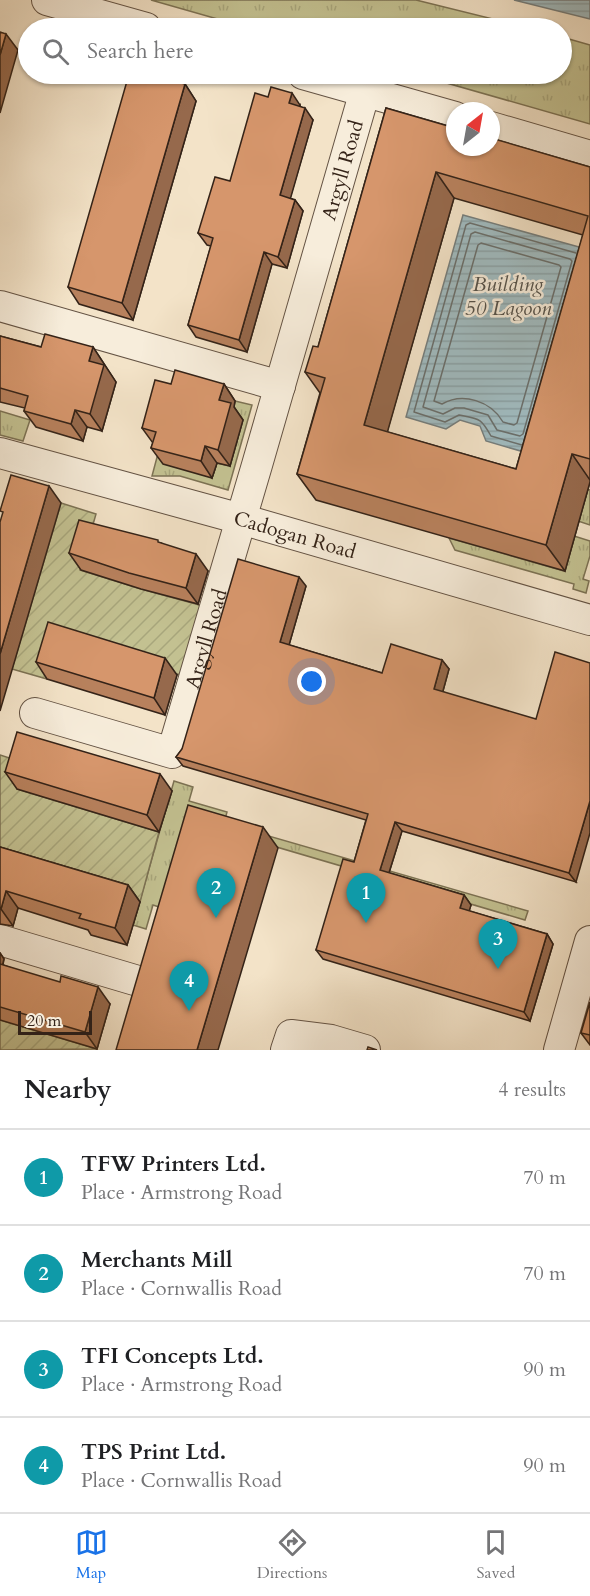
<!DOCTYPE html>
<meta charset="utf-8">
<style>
:root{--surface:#fff;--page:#f6f6f6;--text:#202124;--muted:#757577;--line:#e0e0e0;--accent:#1a73e8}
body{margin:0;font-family:Cardo,serif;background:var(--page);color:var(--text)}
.compass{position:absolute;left:446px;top:102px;width:54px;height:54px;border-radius:50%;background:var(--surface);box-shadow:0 2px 4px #0004;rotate:31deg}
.scale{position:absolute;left:18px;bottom:15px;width:74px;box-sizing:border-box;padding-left:6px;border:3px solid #342318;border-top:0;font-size:16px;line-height:21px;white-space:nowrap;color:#342318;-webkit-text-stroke:4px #f7eddb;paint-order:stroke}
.you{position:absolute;left:312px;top:682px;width:21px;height:21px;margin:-15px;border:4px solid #fff;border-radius:50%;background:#1a73e8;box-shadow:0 0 0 9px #1a73e833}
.badge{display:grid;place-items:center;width:39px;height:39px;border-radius:50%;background:var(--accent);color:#fff;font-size:20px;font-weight:700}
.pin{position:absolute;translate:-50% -50px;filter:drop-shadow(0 2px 3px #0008)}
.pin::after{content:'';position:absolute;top:32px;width:21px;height:18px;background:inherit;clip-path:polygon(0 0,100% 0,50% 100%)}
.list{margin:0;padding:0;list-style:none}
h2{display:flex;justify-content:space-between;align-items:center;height:78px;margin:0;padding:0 24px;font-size:26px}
h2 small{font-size:20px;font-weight:400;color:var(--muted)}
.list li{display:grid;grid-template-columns:39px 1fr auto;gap:18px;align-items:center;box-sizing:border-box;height:96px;padding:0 24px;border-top:2px solid var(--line)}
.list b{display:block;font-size:22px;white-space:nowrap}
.list p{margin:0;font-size:20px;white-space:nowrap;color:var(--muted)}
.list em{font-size:20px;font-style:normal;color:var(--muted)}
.icon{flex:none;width:33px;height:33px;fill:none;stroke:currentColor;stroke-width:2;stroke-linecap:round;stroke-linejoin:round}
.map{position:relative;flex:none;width:590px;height:1050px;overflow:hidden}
.search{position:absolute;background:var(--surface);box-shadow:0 2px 4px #0004;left:18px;right:18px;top:18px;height:66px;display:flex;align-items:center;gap:15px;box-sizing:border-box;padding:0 21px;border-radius:33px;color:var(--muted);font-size:22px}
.sheet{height:462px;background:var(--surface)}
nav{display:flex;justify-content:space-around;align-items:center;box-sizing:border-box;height:84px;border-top:2px solid var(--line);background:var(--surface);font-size:16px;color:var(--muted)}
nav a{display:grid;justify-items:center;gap:3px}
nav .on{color:var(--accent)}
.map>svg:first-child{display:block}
</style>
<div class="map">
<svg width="590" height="1050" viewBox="0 0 590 1050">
<defs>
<pattern id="grass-tufts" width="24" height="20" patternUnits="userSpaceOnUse" patternTransform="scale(1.5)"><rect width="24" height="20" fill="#c3c191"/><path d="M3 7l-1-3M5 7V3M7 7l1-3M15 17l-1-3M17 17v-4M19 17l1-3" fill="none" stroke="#a8a67c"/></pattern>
<pattern id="garden-furrows" width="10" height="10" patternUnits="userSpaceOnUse" patternTransform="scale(1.5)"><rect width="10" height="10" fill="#c3c191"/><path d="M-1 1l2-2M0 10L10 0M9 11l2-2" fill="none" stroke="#a8a67c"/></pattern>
<pattern id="water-rules" width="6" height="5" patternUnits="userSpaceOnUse" patternTransform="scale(1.5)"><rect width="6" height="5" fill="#a0bbc0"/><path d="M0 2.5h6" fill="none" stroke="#8aa0a4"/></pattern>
</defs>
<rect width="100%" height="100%" fill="#f3e3c8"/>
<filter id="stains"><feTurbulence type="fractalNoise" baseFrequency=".00333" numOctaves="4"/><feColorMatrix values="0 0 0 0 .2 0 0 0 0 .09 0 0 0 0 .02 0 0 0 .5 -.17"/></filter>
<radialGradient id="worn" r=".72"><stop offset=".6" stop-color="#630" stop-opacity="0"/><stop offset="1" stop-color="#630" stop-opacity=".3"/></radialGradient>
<path fill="url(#grass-tufts)" stroke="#7c7254" stroke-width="1.5" d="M151 0H416L529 28H249Z
M562 37 590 45V124L415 74H562Z
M235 401 252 405 228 490 180 476H152L160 446 212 478 217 463 230 466 231 416Z
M0 411 30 420 23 441 0 435Z
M588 489 590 490V525L578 521Z
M574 536 590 541V556L583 579 589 581 586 593 573 589 574 584 455 550 449 538 564 571Z
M174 781 193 787 189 801 227 812 224 823 528 911 525 920 222 831 127 1050 168 910 153 905 146 929 133 925Z"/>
<path fill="url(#garden-furrows)" stroke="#7c7254" stroke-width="1.5" d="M61 503 96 514 80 570 141 589 203 606 184 676 60 639 47 679 12 669Z
M0 755 25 763 17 789 159 832 140 902 0 860Z
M0 1020 97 1049 0 1050Z"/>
<path fill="url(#water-rules)" stroke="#757e7d" stroke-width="1.5" d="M514 0H590V19Z
M463 215 590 250 531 454 486 441 480 426 460 420 446 429 406 417Z"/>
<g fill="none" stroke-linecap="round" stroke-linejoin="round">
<path stroke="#6a6f6c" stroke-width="1.5" d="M475 232 570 259 572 261 523 434 520 436 497 430 488 415 464 408H455L443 414 423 407 471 234Z
M481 243 559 265 561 267 517 423 514 425 503 422C491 401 463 392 442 404L434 401 478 245Z
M522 445 491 436C481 418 480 419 459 415L445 422 414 412 466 225 470 223 576 253"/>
<g stroke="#645344" stroke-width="32">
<g id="minor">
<path d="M47 0 146 28"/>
<path d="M303 74 455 117"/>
<path d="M491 127 590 156"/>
<path d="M0 306 280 386"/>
<path id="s1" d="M0 453 241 519 590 620"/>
<path id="s2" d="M35 713 172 753 257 465 365 91"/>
<path d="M0 940 138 981"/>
<path d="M286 1050 291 1035 331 1040 365 1050"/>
<path d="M559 1050 590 941"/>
</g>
</g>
<use href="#minor" stroke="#f7eddb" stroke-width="30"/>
</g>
<path fill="#b8815d" stroke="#342318" stroke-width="1.5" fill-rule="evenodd" d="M185 84 196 101 133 320 79 304 68 287Z
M300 105V106L313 120 290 198 295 200 303 211 287 268 272 264 247 352 196 337 188 325 211 246 207 245 198 233 230 181Z
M386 108 590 167V482L565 571 316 500 297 474 320 393 305 372 318 347ZM454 198 583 235 516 469 387 432Z
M0 336 41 347H93L116 382 102 431 87 427 83 441 36 427 24 411 25 408 0 402Z
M171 384H224L235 401 234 407 243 420 230 466 217 463 212 478 163 464 151 448 153 443 142 428Z
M161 543 208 571 198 604 141 589 81 570 69 553Z
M306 586 289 645 382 673 442 660 449 669 443 691 576 882 402 831 389 873 464 895 471 905 469 911 547 934 553 944 530 1021 323 959 316 950 354 862 366 820 183 766 176 757Z
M36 662 177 675 165 715 47 679Z
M5 772 172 791 159 832 17 789Z
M0 847 128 885 140 902 127 945 91 935 88 930 18 908 13 926 0 924Z
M0 953 4 959 3 965 110 1004 97 1049 0 1020Z
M590 1002V1045L581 1033Z"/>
<path fill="#96694c" stroke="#342318" stroke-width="1.5" d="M6 34 18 50 0 113V55Z
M185 84 196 101 133 320 122 303Z
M292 93 300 105 297 115 289 103Z
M305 108 313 120 288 207 280 195Z
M436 172 454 198 382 451 364 425Z
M295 200 303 211 287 268 278 257Z
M264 252 272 264 247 352 239 340Z
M93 347 116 382 102 431 90 414 89 361Z
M224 384 235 401 234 407 243 420 230 466 218 450 219 400Z
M75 410 87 427 83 441 71 424Z
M205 446 217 463 212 478 201 461Z
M572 454 590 480V482L565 571 546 545Z
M49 486 61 503 0 711V654Z
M196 554 208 571 198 604 186 588Z
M299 577 306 586 287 652 280 642Z
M165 658 177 675 165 715 154 698Z
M442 660 449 669 441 698 434 689Z
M160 774 172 791 159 832 147 815Z
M590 801V833L576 882 569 873Z
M395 822 402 831 387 879 380 870Z
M263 827 278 848 218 1050H197Z
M128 885 140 902 127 945 115 928Z
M6 891 18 908 13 926 1 909Z
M464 895 471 905 467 918 460 908Z
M547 934 553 944 530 1021 524 1012Z
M0 953 4 959 0 975Z
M98 987 110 1004 97 1049 85 1032Z"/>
<path fill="#d6966c" stroke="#342318" stroke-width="1.5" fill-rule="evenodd" d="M0 32 6 34 0 55Z
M129 74H149L185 84 122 303 68 287Z
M271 87 292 93 289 103 305 108 280 195 295 200 278 257 264 252 239 340 188 325 213 238 198 233 215 177 230 181 255 93 268 97Z
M386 108 455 128V147H491V138L590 167V459L572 454 546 545 297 474 325 378 305 372 313 346 318 347ZM436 172 588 216 516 469 364 425Z
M45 334 93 347 89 361 104 365 90 414 75 410 71 424 24 411 28 396 0 388V336L41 347Z
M175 370 224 384 219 400 231 403 218 450 205 446 201 461 151 448 156 432 142 428 155 380 171 384Z
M11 475 49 486 0 654V522L3 512 0 511Z
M79 520 158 540V542L196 554 186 588 129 573 69 553Z
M238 559 299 577 280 642 382 673 391 644 442 660 434 689 536 719 555 652 590 663V801L569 873 395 822 380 870 464 895 460 908 547 934 524 1012 316 950 343 859 354 862 368 814 176 757 182 749Z
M48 622 165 658 154 698 36 662Z
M17 732 160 774 147 815 5 772Z
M188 805 263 827 197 1050H116Z
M0 847 128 885 115 928 79 918 81 914 6 891 1 909H0Z
M0 964 60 982 61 976 98 987 85 1032 0 1007Z
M590 1002V1035L581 1033Z
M368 1047 377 1050H367Z"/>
<g text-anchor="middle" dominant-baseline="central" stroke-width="5" stroke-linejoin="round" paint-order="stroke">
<g font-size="20" fill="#342318" stroke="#f7eddb">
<text stroke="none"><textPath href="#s2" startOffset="750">Argyll Road</textPath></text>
<text stroke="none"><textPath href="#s1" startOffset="306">Cadogan Road</textPath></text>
<text stroke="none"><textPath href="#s2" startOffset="262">Argyll Road</textPath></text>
</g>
<g font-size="21" font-style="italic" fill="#54514a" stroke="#f7eddb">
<text x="508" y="284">Building<tspan x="508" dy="24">50 Lagoon</tspan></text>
</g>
</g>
<rect width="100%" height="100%" filter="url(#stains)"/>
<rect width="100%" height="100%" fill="url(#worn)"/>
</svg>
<svg class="compass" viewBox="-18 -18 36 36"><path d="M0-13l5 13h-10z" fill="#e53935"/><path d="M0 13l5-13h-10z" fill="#757577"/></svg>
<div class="scale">20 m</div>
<div class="you"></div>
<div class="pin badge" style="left:366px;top:923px;background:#0f9aa8">1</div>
<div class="pin badge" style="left:216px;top:918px;background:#0f9aa8">2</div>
<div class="pin badge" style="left:498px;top:969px;background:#0f9aa8">3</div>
<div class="pin badge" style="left:189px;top:1011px;background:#0f9aa8">4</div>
<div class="search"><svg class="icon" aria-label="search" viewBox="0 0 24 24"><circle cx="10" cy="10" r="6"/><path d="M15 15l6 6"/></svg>Search here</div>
</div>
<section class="sheet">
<h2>Nearby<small>4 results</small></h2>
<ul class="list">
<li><span class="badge" style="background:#0f9aa8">1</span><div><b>TFW Printers Ltd.</b><p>Place · Armstrong Road</p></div><em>70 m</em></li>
<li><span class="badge" style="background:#0f9aa8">2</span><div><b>Merchants Mill</b><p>Place · Cornwallis Road</p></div><em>70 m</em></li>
<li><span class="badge" style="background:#0f9aa8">3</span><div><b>TFI Concepts Ltd.</b><p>Place · Armstrong Road</p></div><em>90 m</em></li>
<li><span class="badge" style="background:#0f9aa8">4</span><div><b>TPS Print Ltd.</b><p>Place · Cornwallis Road</p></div><em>90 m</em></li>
</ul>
</section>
<nav>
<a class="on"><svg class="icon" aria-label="map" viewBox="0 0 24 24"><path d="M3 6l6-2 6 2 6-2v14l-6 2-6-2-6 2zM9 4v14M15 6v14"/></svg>Map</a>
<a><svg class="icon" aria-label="directions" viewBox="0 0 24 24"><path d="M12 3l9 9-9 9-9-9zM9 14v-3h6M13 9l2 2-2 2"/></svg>Directions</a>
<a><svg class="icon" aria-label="saved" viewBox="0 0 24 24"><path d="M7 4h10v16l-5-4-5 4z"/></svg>Saved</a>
</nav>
